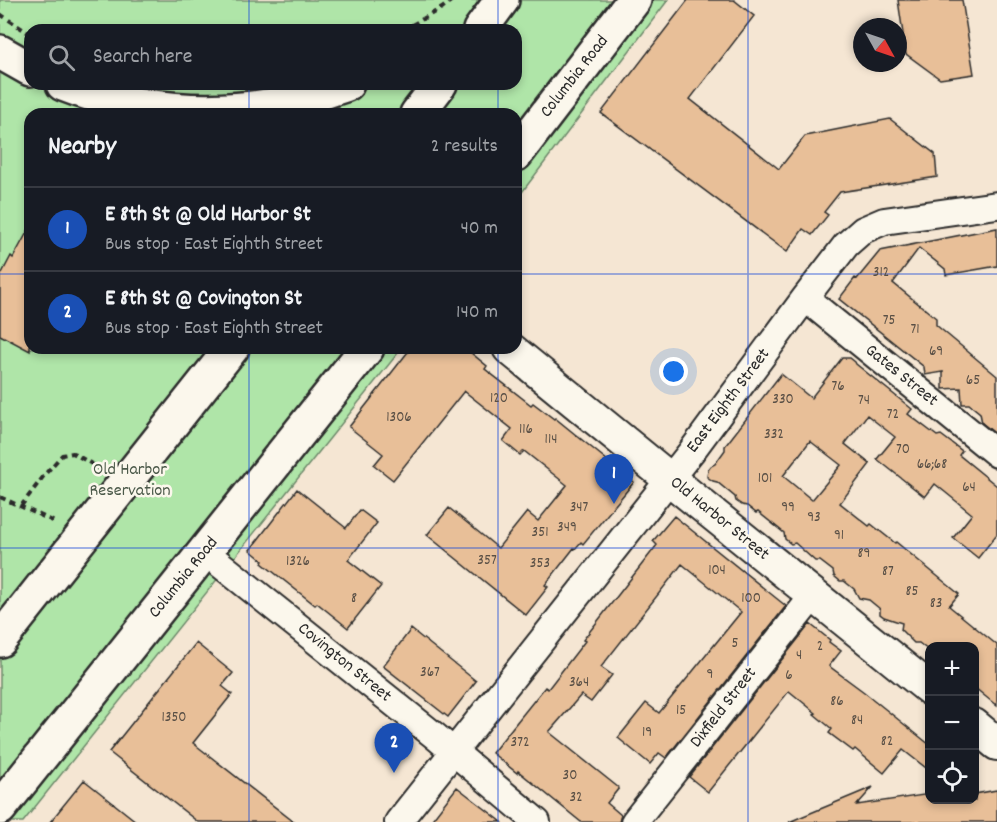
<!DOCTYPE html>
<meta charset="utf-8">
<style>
:root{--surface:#171b24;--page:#20242c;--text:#f1f3f6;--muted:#9ea1a6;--line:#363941;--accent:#8c9099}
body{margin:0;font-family:Dekko,sans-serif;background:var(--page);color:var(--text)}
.controls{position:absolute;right:18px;bottom:18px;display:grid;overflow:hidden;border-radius:12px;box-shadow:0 3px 9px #0003}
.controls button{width:54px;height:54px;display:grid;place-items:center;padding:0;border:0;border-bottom:2px solid var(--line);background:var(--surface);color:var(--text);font:30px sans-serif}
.compass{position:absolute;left:853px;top:18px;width:54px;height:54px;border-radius:50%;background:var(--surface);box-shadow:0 3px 9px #0003;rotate:130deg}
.you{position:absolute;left:674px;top:372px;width:21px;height:21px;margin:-15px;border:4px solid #fff;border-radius:50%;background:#1a73e8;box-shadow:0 0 0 9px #1a73e833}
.badge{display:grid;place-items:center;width:39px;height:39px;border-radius:50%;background:var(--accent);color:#fff;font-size:20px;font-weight:700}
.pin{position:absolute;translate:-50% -50px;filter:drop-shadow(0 2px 3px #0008)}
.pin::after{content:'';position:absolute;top:32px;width:21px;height:18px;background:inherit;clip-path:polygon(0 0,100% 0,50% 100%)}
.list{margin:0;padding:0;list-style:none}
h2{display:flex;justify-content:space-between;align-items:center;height:78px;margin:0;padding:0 24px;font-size:26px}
h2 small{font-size:20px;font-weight:400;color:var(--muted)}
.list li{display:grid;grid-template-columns:39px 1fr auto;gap:18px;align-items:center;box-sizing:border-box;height:84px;padding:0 24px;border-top:2px solid var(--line)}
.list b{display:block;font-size:22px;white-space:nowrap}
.list p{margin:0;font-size:20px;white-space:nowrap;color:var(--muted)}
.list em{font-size:20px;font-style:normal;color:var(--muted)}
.icon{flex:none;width:33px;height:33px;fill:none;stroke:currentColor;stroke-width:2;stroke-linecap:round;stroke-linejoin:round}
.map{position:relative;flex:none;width:997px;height:822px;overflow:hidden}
.search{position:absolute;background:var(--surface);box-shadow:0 3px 9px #0003;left:24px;top:24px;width:498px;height:66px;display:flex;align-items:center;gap:15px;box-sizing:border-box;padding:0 21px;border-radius:18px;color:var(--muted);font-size:22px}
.panel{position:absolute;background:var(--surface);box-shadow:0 3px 9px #0003;left:24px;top:108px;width:498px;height:246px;border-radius:18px}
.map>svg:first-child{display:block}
</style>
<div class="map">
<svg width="997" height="822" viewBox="0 0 997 822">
<rect width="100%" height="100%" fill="#f5e6d3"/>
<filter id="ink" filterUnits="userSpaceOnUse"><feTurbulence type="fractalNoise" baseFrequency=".0167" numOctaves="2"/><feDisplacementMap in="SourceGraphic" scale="12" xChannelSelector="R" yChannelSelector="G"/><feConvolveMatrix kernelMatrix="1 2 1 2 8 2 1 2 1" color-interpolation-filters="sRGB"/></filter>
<g filter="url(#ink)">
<path fill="#afe5a8" stroke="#6d886a" stroke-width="1.5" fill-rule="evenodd" d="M0 0H668L516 200V114H30V348H402L23 822H0ZM30 30H516V84H30Z"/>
<path fill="#e8bf98" stroke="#2b2b2b" stroke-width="1.5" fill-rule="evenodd" d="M688 0H734L754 16 690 99 779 169 805 136 890 119 935 154 937 177 840 192 824 212 828 215 812 235 803 229 787 252 601 113Z
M898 0H962L974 74 940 79 906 54Z
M30 227V351L0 335V277L11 256 13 258Z
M997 228V266L946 275 945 269 919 248 893 283 936 318V325L997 376V435L982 423 980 413 969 404H962L961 388 943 389V372L925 375 924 367 839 299 855 278 857 279 880 251Z
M411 348H465L487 366 485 369 531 405 533 403 554 419 555 418 634 482 583 544 581 542 575 549 574 548 545 585 548 587 526 615 427 535 449 508 498 548 527 512 538 521 567 485 524 451 520 455 503 441 512 429 464 391 393 480 374 465 383 454 349 427Z
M842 358H850L855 362 856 364 912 409 908 414 937 436 941 435 962 451 959 455 997 486V534L978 558 953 538 972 514 935 484 925 497 877 459 895 437 867 415 845 444 870 464 840 503 869 526 871 524 895 543 896 542 959 594 949 606 997 645V706L975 688V646H930L929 651 919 643H914L901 630 902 623 884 617 880 614V609L869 600 859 598 854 589 844 581H840L834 576 833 571 820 561H815L795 543 791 544 785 539 784 533 758 512 756 513 747 506 742 505 736 501 735 497 717 482 713 481 707 477 708 470 711 466 715 464 725 450V446L729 441 781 374 811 398ZM810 441 841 465 812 500 783 476Z
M297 489 346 528 360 510 377 523 348 560 381 586 348 628 317 603 315 605 262 563 263 561 250 550Z
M674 516 786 606 666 758 659 753 650 764 618 738 646 703 659 713 741 612 682 564 601 667 612 675 591 702 581 695 549 732 619 788 607 803 621 815 619 822H581L518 771 517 773 492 753 545 687 548 689 585 641 583 640 657 545 653 541Z
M810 624 830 640 829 642 841 651 829 666 864 692 930 745V771L903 750 884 773 855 749 853 751 829 733 832 729 814 714 816 713 789 691 708 792 689 777Z
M411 629 476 681 448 717 383 666Z
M196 643 233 673 222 686 232 694 193 743 294 822H198L109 752Z
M84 780 137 822H50Z
M457 787 502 822H430Z
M873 787 857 805 930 794V800H975V794L997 790V822H789Z"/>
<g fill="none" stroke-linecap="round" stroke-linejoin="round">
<g stroke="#2b2b2b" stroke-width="30">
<path id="minor" d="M805 298 997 454
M205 552 435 736 537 822
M398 822 691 452 805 298 846 245 863 230 884 221 997 205
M634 822 814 595"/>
</g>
<g stroke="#2b2b2b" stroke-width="36">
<path id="tertiary" d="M509 348 688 494 930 689
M974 725 997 744"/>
</g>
<g stroke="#2b2b2b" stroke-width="38">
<path id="secondary" d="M480 30 502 0
M0 52 30 69
M63 84C135 112 215 118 290 102 309 98 329 90 347 84
M417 114 440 84
M516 154 634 0
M0 640 232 348
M0 808 367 348"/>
</g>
<path stroke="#2b2b2b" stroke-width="4" stroke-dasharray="6 4.5" stroke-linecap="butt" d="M0 14 30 34
M403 30 442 8 452 0
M0 497 57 523
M21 506 46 473 62 455 73 453 100 469"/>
<use href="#minor" stroke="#fbf7ec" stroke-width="26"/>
<use href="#tertiary" stroke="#fbf7ec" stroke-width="32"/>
<use href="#secondary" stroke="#fbf7ec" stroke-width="33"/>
</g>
</g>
<path fill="none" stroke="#1d4ed8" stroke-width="1.5" stroke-opacity="0.55" d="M249 0V30M498 0V30M748 0V822M249 84V114M498 84V114M0 274H30M516 274H997M249 348V822M498 348V822M0 548H997"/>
<g text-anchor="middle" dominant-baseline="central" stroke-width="5" stroke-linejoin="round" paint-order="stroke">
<g font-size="15" fill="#5a5046">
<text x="881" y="273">312</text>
<text x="889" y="321">75</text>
<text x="915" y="330">71</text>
<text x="936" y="352">69</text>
<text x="973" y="381">65</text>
<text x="838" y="387">76</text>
<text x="499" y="399">120</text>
<text x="783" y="400">330</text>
<text x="864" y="401">74</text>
<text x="893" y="415">72</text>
<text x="399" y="418">1306</text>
<text x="526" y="430">116</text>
<text x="774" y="435">332</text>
<text x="551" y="440">114</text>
<text x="903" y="450">70</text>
<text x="932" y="465">66;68</text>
<text x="765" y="479">101</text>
<text x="969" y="488">64</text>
<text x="579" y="508">347</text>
<text x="788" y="508">99</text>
<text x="814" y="518">93</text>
<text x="567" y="528">349</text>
<text x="540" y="533">351</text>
<text x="839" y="536">91</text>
<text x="864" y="554">89</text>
<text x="487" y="561">357</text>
<text x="298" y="562">1326</text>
<text x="540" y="564">353</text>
<text x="717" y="571">104</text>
<text x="888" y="572">87</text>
<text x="912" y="592">85</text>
<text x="354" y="599">8</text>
<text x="751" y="599">100</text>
<text x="936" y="604">83</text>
<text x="735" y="644">5</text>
<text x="820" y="647">2</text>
<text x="799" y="656">4</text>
<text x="430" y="673">367</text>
<text x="710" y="675">9</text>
<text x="789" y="676">6</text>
<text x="579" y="683">364</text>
<text x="837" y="702">86</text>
<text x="681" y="711">15</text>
<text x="174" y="718">1350</text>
<text x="857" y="721">84</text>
<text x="647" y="733">19</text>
<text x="887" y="742">82</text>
<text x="520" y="743">372</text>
<text x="570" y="776">30</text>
<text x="576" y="798">32</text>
</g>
<g font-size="18" fill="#2b2b2b" stroke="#fbf7ec">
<text transform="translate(575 77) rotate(-52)">Columbia Road</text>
<text transform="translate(901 376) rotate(39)">Gates Street</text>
<text transform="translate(729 401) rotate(-53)">East Eighth Street</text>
<text transform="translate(719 519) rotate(39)">Old Harbor Street</text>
<text transform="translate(184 578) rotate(-51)">Columbia Road</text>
<text transform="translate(344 663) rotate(39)">Covington Street</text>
<text transform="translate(724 708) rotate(-52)">Dixfield Street</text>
</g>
<g font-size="18" fill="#4c5a4a" stroke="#fbf7ec">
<text x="130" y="470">Old Harbor<tspan x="130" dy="21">Reservation</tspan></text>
</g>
</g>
</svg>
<div class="controls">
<button>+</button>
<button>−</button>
<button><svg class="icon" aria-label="locate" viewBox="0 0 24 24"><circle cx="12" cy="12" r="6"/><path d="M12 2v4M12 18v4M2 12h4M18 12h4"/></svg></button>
</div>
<svg class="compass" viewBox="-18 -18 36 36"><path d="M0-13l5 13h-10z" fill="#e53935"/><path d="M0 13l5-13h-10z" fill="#9ea1a6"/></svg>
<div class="you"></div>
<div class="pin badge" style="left:614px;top:504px;background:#1a4fb4">1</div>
<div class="pin badge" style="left:394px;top:773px;background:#1a4fb4">2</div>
<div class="search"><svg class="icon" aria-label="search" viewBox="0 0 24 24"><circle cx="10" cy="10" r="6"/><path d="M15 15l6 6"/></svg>Search here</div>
<section class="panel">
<h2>Nearby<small>2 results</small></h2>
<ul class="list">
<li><span class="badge" style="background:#1a4fb4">1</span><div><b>E 8th St @ Old Harbor St</b><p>Bus stop · East Eighth Street</p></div><em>40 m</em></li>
<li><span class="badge" style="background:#1a4fb4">2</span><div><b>E 8th St @ Covington St</b><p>Bus stop · East Eighth Street</p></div><em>140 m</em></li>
</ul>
</section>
</div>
